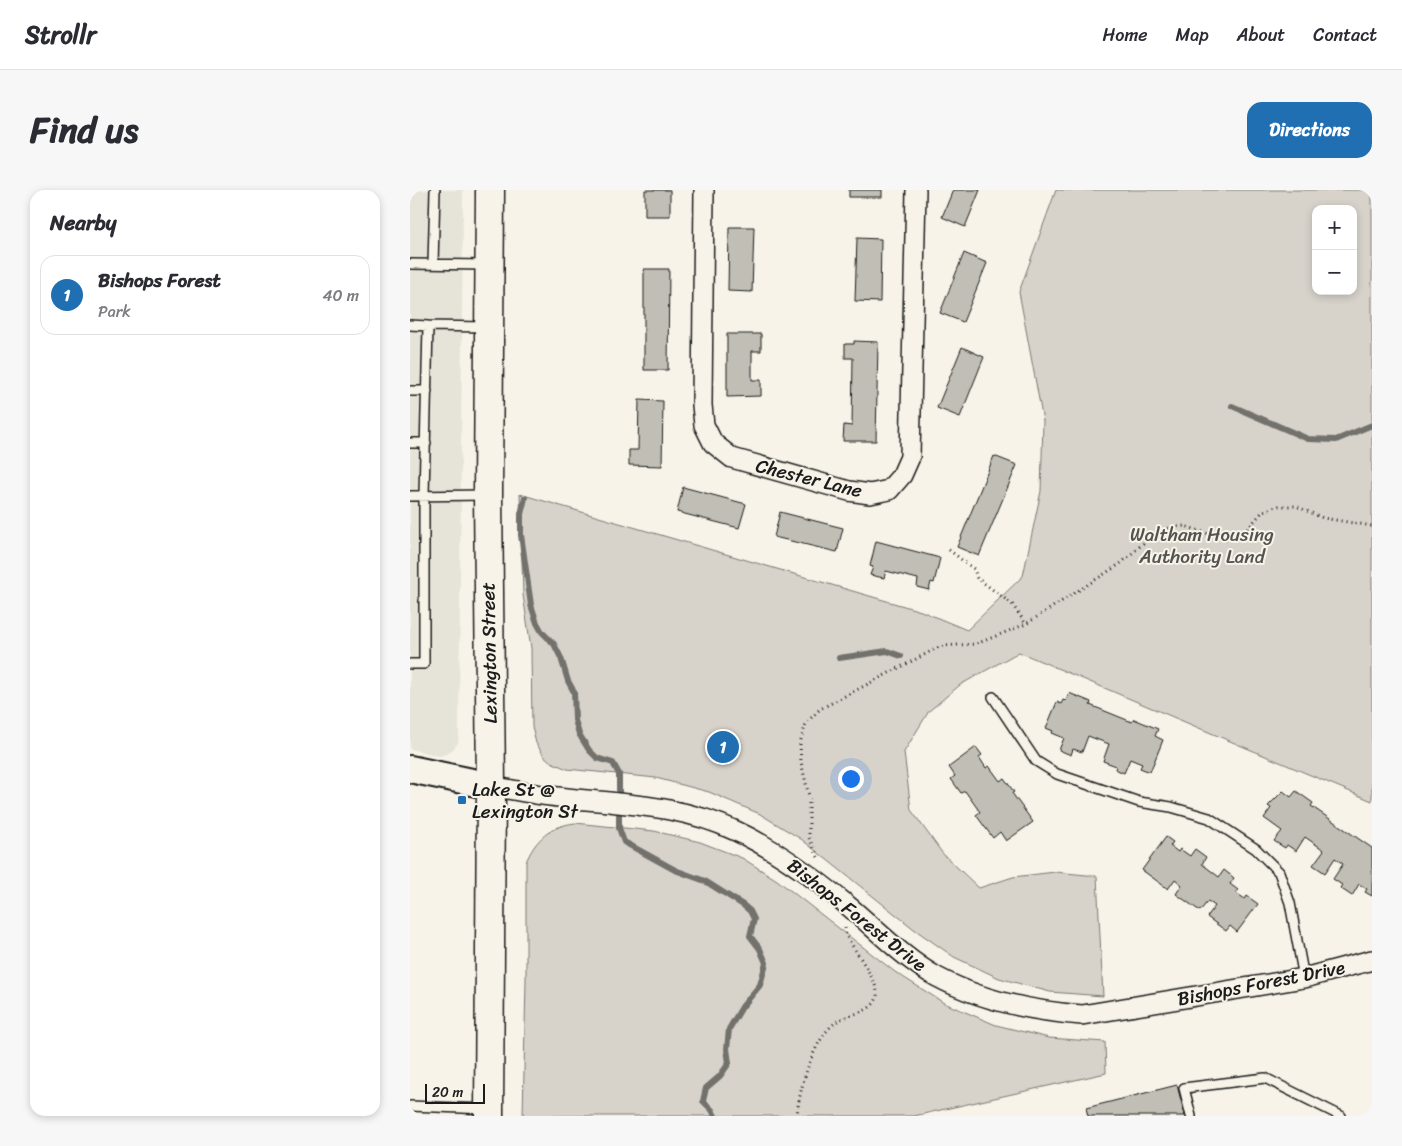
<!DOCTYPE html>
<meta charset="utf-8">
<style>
:root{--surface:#fff;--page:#f7f7f7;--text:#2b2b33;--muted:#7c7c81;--line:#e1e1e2;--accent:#1f6fb2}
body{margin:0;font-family:Sriracha,sans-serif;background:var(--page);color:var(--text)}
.controls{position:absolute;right:15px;top:15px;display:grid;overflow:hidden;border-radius:10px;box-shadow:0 2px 8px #0003}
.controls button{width:45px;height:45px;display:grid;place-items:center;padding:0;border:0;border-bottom:1px solid var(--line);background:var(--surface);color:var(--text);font:25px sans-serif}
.scale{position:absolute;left:15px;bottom:12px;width:60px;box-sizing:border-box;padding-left:5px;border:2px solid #1c1c1c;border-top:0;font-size:14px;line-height:18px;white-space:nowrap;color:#1c1c1c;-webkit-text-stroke:4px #f7f3e8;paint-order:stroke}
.you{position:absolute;left:440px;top:588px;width:18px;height:18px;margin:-12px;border:4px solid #fff;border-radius:50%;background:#1a73e8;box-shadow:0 0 0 8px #1a73e833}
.badge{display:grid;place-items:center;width:32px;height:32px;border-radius:50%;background:var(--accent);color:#fff;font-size:16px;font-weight:700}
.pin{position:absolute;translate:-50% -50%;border:2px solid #fff;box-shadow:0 1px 5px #0006}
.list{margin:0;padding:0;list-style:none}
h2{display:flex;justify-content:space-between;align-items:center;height:65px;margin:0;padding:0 20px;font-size:21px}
h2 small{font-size:16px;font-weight:400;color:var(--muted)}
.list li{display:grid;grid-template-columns:32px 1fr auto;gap:15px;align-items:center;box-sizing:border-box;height:80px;margin:0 10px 10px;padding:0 10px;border:1px solid var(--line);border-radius:15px}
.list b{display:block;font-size:19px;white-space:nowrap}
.list p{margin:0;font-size:16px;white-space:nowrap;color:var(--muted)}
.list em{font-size:16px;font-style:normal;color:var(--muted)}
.map{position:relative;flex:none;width:962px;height:926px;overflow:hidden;border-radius:15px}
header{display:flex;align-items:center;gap:30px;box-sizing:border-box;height:70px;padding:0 25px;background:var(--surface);border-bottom:1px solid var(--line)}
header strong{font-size:24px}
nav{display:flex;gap:28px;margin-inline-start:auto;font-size:18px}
.intro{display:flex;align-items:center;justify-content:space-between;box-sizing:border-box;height:120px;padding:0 30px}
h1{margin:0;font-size:35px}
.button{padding:12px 22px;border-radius:15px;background:var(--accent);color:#fff;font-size:18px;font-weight:700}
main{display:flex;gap:30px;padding:0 30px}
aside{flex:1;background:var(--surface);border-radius:15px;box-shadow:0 2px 8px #0003}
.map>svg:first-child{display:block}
</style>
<header>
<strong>Strollr</strong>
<nav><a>Home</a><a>Map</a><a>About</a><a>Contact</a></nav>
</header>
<div class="intro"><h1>Find us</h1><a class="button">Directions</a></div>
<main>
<aside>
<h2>Nearby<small></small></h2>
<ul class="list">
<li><span class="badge">1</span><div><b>Bishops Forest</b><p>Park</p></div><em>40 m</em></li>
</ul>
</aside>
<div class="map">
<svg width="962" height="926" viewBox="0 0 962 926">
<rect width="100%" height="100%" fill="#f7f3e8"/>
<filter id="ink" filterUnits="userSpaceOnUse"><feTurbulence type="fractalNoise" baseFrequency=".02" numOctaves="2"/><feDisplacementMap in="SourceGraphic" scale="10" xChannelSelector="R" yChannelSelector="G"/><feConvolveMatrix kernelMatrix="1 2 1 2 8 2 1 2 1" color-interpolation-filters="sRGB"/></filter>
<g filter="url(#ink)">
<path fill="#e6e3d9" d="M0 0H53L49 544 48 553 43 559 39 563 30 566 0 559Z"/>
<path fill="#d7d3cb" stroke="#7a7874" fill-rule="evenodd" d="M646 0H962V611L609 462 550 495 519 521 494 562 501 620 533 664 569 698 603 687 645 682 687 686 693 806 640 802 589 788 544 767 504 739 391 649 350 624 299 602 246 588 157 579 141 572 134 566 126 553 122 537 121 458 113 405 110 304 511 421 557 440 613 386 631 301 633 231 609 102ZM906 19H943V101H906Z
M165 633 244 641 290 652 332 668 367 690 485 782 534 813 586 835 639 848 695 852 696 883 504 926H113L116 790V672C125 650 140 636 165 633Z"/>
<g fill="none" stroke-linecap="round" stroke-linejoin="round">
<path stroke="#72716c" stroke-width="6" d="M822 216 898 249 926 250 962 235
M115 308 111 324V345L121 415 127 433 132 442 144 454 151 468 158 491 164 502 165 530 169 544 179 560 187 568 203 573 209 584V638L214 652 265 680 295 691 333 715 340 721 344 729 340 746 350 759 356 773 350 795 332 817 319 839 317 859 319 873 310 886 296 898 293 911 302 920 305 926
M429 468 477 461 491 466"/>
</g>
<path fill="#c0beb5" stroke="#1c1c1c" d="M235 0H260V26H235Z
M439 0H472V7H439Z
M543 0H570L555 37 532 27Z
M319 37H344L342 102 318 101Z
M447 48 471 49 470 112 445 111Z
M554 63 577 73 553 132 530 123Z
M234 79H259L258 180H234Z
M317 144H351V161H342V190H351V206L317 207Z
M444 151 468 152 466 251H433L434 235 442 236 443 168H435V154H444Z
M552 157 574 167 550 227 527 218Z
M229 210 253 211 252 276 219 275V260H228Z
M584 266 607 275 569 366 547 357Z
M273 297 336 314 329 338 267 322Z
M370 322 433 338 427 362 364 347Z
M466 351 530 368 524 393 521 392 519 400 507 397 508 389 476 381 474 388 460 385 463 377 460 376Z
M659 503 681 512 680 515 722 532 724 529 748 539 745 546 753 550 740 582 730 578 732 574 720 569 714 583 705 579 706 576 693 571 699 554 678 546 672 562 663 559 661 565 649 560 654 548 642 543 643 541 636 538 647 512 651 514 653 510 656 511Z
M566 557 572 565 569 567 576 578 579 576 590 591 594 588 604 602 602 603 623 632 596 651 590 642 583 648 566 625 570 622 555 601 551 603 541 589 545 586 539 577Z
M873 601 881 607 886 601 903 613 901 616 962 658V706L955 702 957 699 949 694 942 706 930 698 932 695 923 689 933 674 925 668 915 683 903 675 914 660 895 647 886 661 877 655 875 658 864 651 872 641 854 628 861 618 858 616Z
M756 647 763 652 760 656 768 662 770 659 780 666 785 659 796 667 792 674 809 687 814 680 824 688 820 694 828 700 826 703 835 709 837 706 848 714 827 742 820 736 816 741 797 727 805 716 798 711 790 721 766 704 772 695 765 689 758 699 732 680Z
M767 895 775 926H678L676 918Z"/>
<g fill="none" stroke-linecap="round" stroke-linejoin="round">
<g stroke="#1c1c1c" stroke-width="12">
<path id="lane" d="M0 74 77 75
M23 74 25 0
M0 135 18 136
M0 201H17
M0 253H16
M0 306 75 305
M0 474H14V305L18 136 76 137
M583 507 626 571 647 584 729 612 761 617 799 628 846 659 869 682 880 713 894 788
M0 916 77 919
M781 926 774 898 855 888 931 926"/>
</g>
<g stroke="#1c1c1c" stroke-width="22">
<path id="street" d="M294 0 292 215 294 235 303 253 322 268 439 301 460 304 479 300 492 285 500 267 506 0
M81 596C103 600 126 605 148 607 208 614 270 614 326 641 365 659 402 686 436 714 465 738 493 768 527 787 572 811 622 821 672 825L894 788 962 770"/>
</g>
<g stroke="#1c1c1c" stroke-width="30">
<path id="secondary" d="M0 579 81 596"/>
</g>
<g stroke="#1c1c1c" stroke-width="31">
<path id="primary" d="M79 926 81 596 78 305 80 0"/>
</g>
<path stroke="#1c1c1c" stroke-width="3" stroke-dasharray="1 4" stroke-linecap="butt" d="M539 360 564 379 567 388 602 414 616 434
M408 667 399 648V606L391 572 390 553 396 533 410 519 531 456 566 454 616 434 710 374 744 344 760 337 775 336 814 349 824 348 833 344 853 321 869 316H886L913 328 962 336
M387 926C389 899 403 849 426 832 438 823 468 823 467 803 467 791 443 757 436 746L435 738"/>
<use href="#lane" stroke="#f7f3e8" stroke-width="9"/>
<use href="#street" stroke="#f7f3e8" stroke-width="19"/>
<use href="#secondary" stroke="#f7f3e8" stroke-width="26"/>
<use href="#primary" stroke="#f7f3e8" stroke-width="28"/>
</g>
</g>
<rect fill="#1f6fb2" stroke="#f7f3e8" stroke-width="2" x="47" y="605" width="10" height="10" rx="2.5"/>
<g text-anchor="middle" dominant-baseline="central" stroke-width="4" stroke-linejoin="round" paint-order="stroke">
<g font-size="19" fill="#1c1c1c" stroke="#f7f3e8">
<text transform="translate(399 288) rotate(14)">Chester Lane</text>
<text transform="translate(79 463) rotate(-91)">Lexington Street</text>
<text transform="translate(447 725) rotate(38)">Bishops Forest Drive</text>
<text transform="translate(851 793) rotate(-11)">Bishops Forest Drive</text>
</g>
<g font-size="19" fill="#545351" stroke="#f7f3e8">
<text x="792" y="344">Waltham Housing<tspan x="792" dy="22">Authority Land</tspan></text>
</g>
<g font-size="19" fill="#1c1c1c" stroke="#f7f3e8" text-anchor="start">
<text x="62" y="599">Lake St @<tspan x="62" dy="22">Lexington St</tspan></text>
</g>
</g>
</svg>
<div class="controls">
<button>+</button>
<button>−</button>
</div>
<div class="scale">20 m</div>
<div class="you"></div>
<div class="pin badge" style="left:313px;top:557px">1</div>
</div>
</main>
